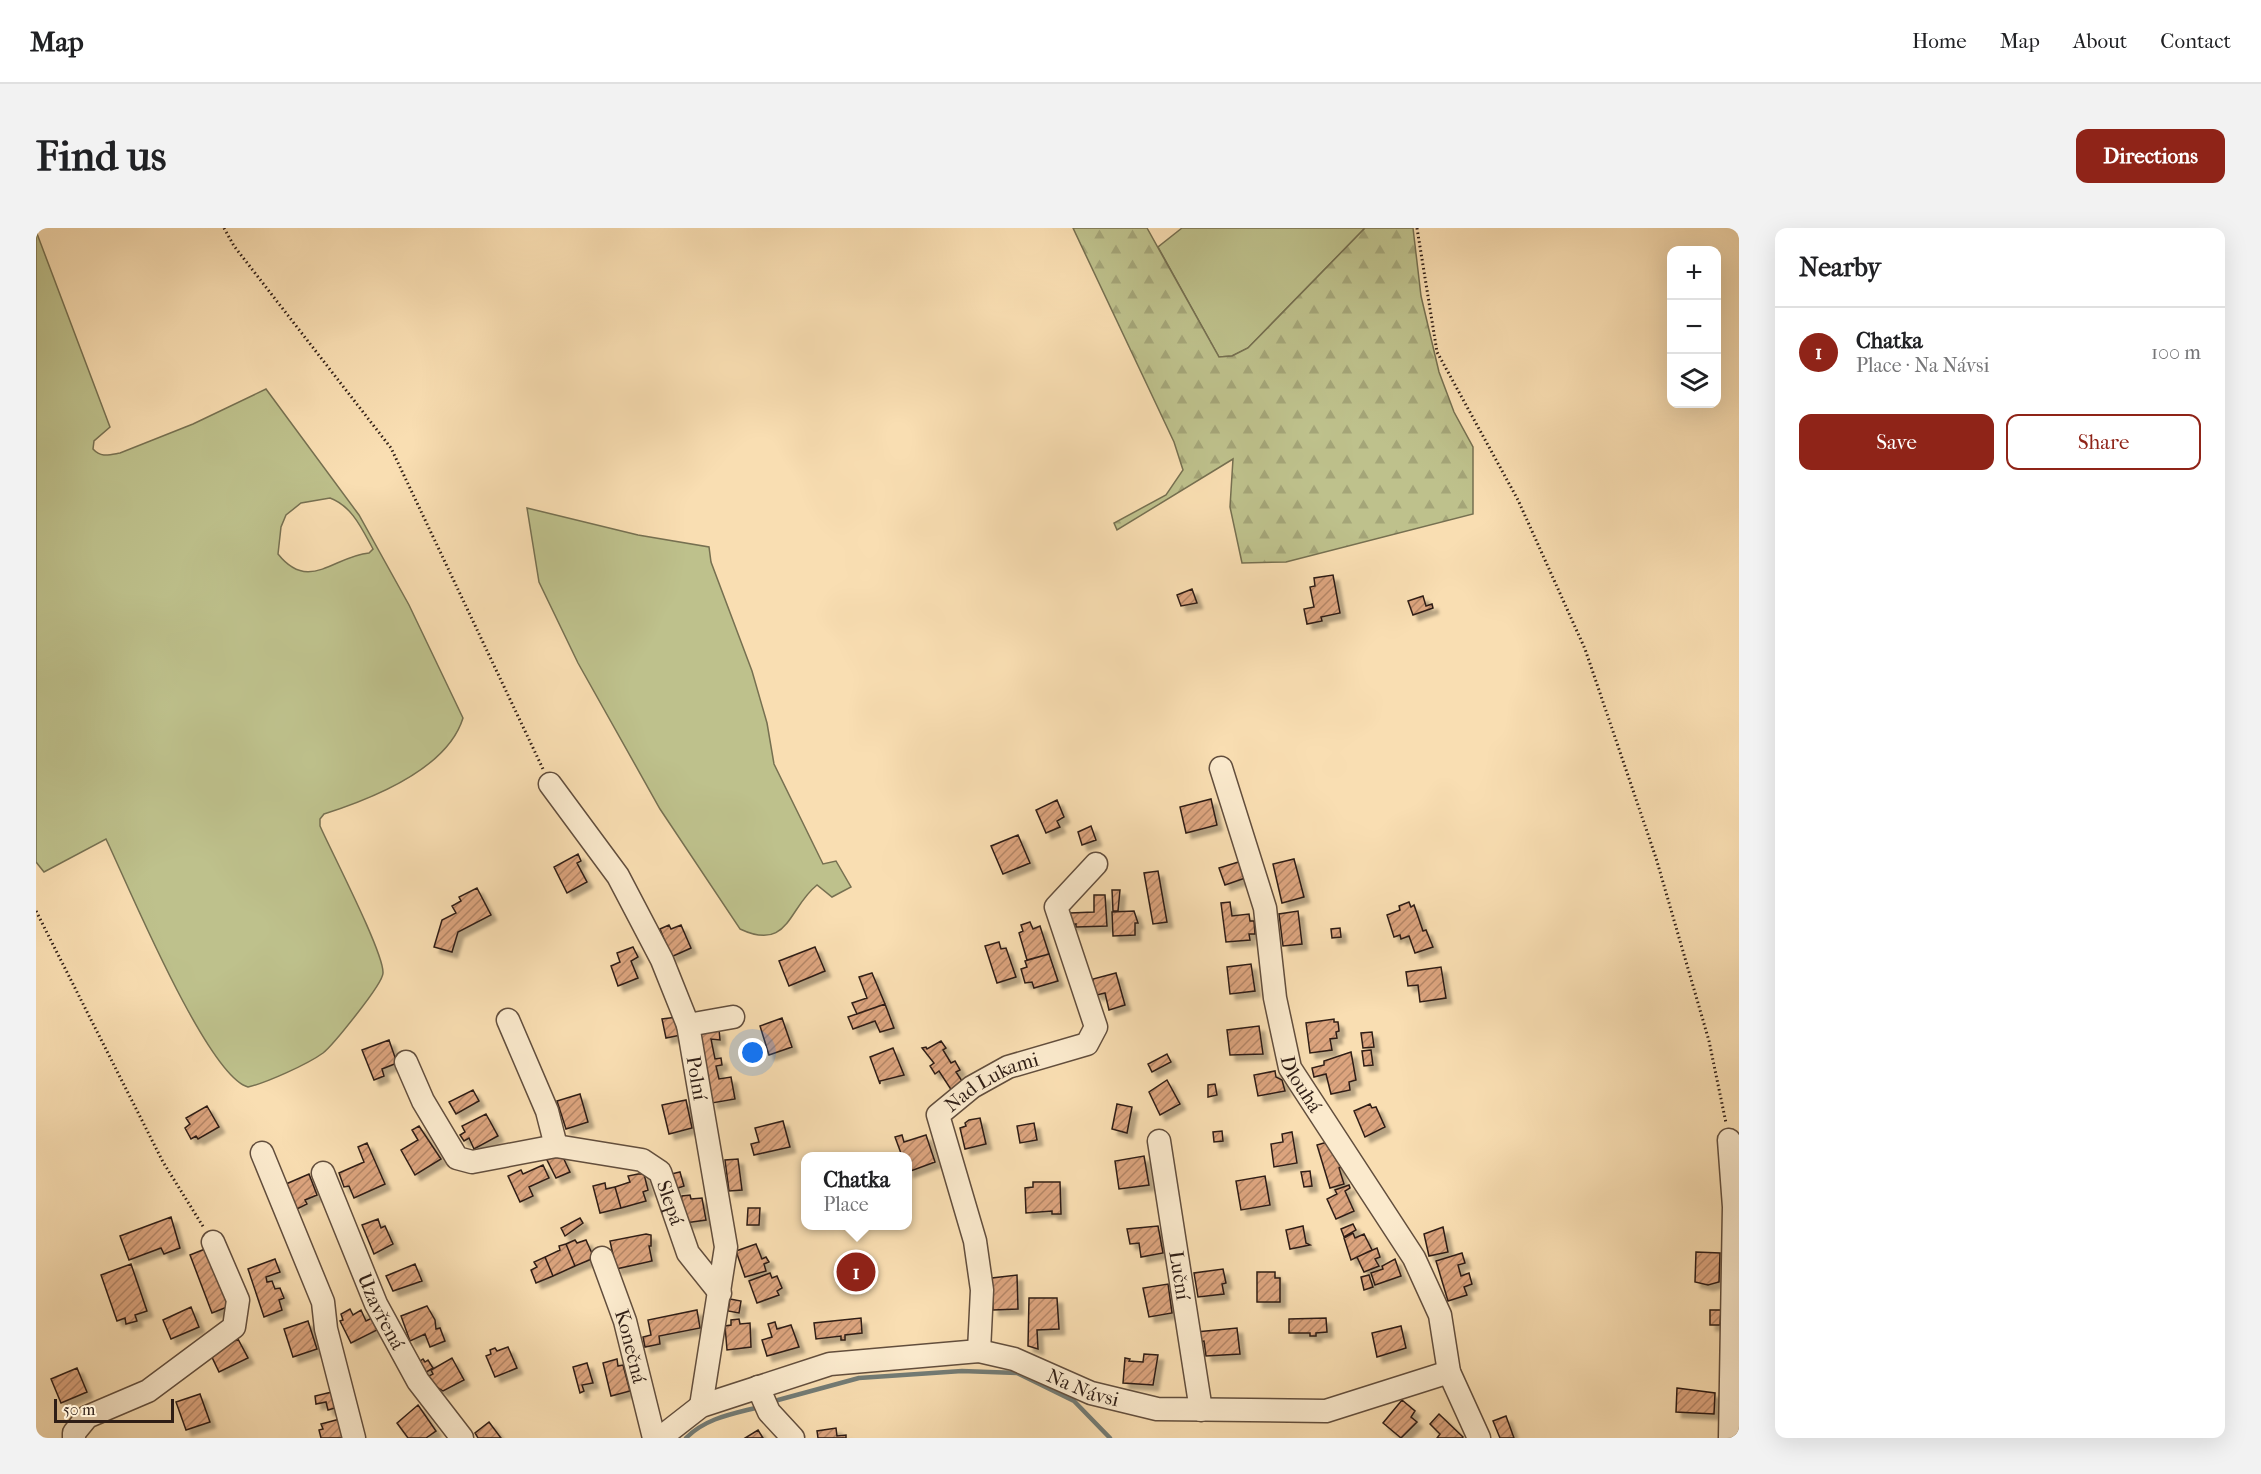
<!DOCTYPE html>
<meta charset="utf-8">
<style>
:root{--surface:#fff;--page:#f2f2f2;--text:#202124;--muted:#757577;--line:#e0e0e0;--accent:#8f2418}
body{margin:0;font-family:"IM FELL French Canon",serif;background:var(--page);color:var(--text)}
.controls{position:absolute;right:18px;top:18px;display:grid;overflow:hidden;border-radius:12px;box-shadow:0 6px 24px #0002}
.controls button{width:54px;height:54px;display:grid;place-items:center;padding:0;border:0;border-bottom:2px solid var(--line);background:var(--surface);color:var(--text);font:30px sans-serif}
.scale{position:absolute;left:18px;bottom:15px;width:120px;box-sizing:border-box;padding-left:6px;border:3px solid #2f1e16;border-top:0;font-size:16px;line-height:21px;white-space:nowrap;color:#2f1e16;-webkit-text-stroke:4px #fbeacd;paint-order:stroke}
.you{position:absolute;left:717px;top:825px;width:21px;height:21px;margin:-15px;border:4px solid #fff;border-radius:50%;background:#1a73e8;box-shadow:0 0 0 9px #1a73e833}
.badge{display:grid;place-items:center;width:39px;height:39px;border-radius:50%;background:var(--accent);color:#fff;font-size:20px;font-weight:700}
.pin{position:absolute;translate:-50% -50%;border:3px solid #fff;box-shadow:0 2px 6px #0006}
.popup{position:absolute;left:765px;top:924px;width:111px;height:78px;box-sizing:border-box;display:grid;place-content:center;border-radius:12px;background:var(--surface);filter:drop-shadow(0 2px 4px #0005);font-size:20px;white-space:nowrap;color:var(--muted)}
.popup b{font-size:22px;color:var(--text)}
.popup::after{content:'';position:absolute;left:50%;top:100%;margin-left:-12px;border:12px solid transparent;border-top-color:var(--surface)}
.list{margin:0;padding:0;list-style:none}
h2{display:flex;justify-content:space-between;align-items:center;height:78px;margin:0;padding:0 24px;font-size:26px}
h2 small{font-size:20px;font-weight:400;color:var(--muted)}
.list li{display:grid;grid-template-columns:39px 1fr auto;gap:18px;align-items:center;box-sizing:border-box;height:90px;padding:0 24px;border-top:2px solid var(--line)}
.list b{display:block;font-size:22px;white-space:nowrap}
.list p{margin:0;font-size:20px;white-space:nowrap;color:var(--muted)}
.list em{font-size:20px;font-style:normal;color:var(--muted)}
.actions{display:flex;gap:12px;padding:18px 24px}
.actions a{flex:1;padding:14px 0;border:2px solid var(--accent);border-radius:12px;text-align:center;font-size:21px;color:var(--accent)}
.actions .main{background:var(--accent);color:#fff}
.icon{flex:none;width:33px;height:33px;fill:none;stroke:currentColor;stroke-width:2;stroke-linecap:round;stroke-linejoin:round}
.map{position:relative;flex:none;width:1703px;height:1210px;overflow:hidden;border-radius:12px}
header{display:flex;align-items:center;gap:36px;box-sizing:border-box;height:84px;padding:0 30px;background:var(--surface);border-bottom:2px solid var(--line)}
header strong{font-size:28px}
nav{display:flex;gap:33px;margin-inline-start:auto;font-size:21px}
.intro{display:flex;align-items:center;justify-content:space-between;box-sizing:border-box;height:144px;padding:0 36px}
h1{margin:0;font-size:42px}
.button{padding:15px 27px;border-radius:12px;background:var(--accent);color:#fff;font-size:21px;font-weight:700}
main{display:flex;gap:36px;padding:0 36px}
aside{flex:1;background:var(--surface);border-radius:12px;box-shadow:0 6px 24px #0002}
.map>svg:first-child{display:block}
</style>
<header>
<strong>Map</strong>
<nav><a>Home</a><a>Map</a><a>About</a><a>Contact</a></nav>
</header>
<div class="intro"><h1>Find us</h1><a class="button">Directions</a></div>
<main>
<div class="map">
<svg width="1703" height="1210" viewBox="0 0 1703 1210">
<defs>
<pattern id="forest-firs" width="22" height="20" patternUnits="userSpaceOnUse" patternTransform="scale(1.5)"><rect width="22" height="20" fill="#bec18c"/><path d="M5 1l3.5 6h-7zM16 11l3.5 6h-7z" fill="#a4a578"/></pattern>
<pattern id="building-hatch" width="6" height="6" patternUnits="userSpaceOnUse" patternTransform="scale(1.5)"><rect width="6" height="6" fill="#dca47e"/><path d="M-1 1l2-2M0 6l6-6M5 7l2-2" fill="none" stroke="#b38566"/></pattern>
<filter id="shadow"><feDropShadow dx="5.5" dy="5.5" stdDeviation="1.5" flood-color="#0004"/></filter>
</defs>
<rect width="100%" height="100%" fill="#f9deb2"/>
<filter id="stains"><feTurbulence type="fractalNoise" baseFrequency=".00333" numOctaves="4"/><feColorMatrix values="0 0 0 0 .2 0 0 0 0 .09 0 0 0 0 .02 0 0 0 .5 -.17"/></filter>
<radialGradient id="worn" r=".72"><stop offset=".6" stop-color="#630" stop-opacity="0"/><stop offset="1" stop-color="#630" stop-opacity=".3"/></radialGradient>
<path fill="#bec18c" stroke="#767051" stroke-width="1.5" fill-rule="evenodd" d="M1146 0H1329L1212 120 1196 128 1183 129 1122 19Z
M0 3 74 199 58 213 57 221C65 230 73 227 84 225L157 196 230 161 323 287 373 377 427 490C411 542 335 571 288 586L284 591V598C295 623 348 725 347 745 347 756 296 818 287 825 272 836 230 855 212 859 171 848 91 655 70 611L8 644 0 634ZM294 270C316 278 326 301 337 321L333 325C298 328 273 365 242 326L245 299 250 287 265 275Z
M491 280 602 307 673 319 675 334 716 443 731 495 738 536 787 636 800 633 815 659 796 669 781 657C752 680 753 724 704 701L624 581 542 435 503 354Z"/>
<path fill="url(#forest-firs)" stroke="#767051" stroke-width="1.5" d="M1037 0H1111L1183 129 1196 128 1212 120 1329 0H1377L1385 68 1403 144 1418 184 1437 219V286L1250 334 1206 335 1194 279 1197 231 1081 302 1078 295 1130 267 1147 242 1138 214Z"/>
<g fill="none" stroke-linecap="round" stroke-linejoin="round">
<path stroke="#737c76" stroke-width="4.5" d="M742 1172 823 1150 926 1143 981 1145 1038 1173 1074 1210
M650 1210C670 1190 696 1186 723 1179"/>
</g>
<path fill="url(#building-hatch)" stroke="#2f1e16" stroke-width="1.5" filter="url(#shadow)" d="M1297 347 1304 385 1285 389 1286 393 1271 396 1268 381 1278 379 1274 359 1279 358 1278 350Z
M1156 361 1161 375 1145 378 1141 367Z
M1387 368 1390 378 1396 376 1397 380 1377 387 1372 373Z
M1175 571 1181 597 1150 605 1144 579Z
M1021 572 1028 589 1021 593 1024 599 1010 605 1000 582Z
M1055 598 1060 612 1046 617 1042 604Z
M982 607 994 635 967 646 955 618Z
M542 626 545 633 541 635 551 654 531 665 518 639Z
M1258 631 1268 669 1246 675 1237 636Z
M1209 632 1215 648 1189 657 1183 640Z
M1122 643 1131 694 1117 696 1108 645Z
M441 660 455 687 422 704 416 724 398 719 406 692 420 685 416 678 425 673 423 669Z
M1076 662H1084L1082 683H1077Z
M1058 667H1069L1071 698 1040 699V696L1034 697V685L1058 684Z
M1194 674 1196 688 1213 686 1214 693H1218L1219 706H1213L1214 712 1190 714 1185 675Z
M1373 674 1375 679 1378 677 1387 703 1390 702 1397 719 1379 725 1373 708 1365 711 1364 707 1358 709 1351 687 1364 682 1363 678Z
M1098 683 1102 695H1099V707L1077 708 1076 684Z
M1262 683 1266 716 1247 718 1243 686Z
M994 694 997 701 1004 698 1013 726 991 732 983 705 987 703 985 697Z
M633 697 635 701 645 697 655 720 635 729 624 701Z
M1304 700 1305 709 1296 710 1295 701Z
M963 714 965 721 970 720 980 749 961 755 949 718Z
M597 719 602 729 595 733 602 750 582 758 575 738 584 734 581 725Z
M779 719 789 743 753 758 743 733Z
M1013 726 1022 753 998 760 996 754 989 755 985 741 991 739 989 733Z
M1215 736 1219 763 1194 766 1191 739Z
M1405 739 1410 770 1384 774 1382 757 1372 758 1370 744Z
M836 745 849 776 821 786 816 775 831 770 823 749Z
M1080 745 1089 777 1073 782 1069 765 1061 767 1057 762V751Z
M849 776 858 800 844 804 839 793 817 801 812 789Z
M641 789 645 807 630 810 626 791Z
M746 790 756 819 733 827 724 798Z
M1298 791V794H1302L1303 803 1300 804 1301 810 1294 811 1296 822 1274 825 1270 795Z
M1223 798 1227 826 1194 827 1191 802Z
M683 801 684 812 675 811 679 831 685 830 686 837 680 838 683 851 695 849 699 871 676 875 664 809 667 804Z
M1336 804 1338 819 1327 820 1325 805Z
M353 812 361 835 346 841 348 848 338 852 326 822Z
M905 813 910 820 907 822 915 835 919 833 924 842 920 844 928 856 916 863 903 843 899 846 894 838 898 835 886 820 890 819 891 821Z
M857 820 868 847 844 853V856L834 829Z
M1335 822 1337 837 1328 838 1326 823Z
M1315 824 1320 852 1313 854 1314 862 1295 866 1290 846 1278 849 1276 840 1288 837V833Z
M1131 826 1135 834 1116 844 1112 836Z
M1239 843 1240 849 1246 852 1249 863 1222 868 1218 847Z
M1131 852 1144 876 1124 887 1113 864Z
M1179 856 1181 867 1172 869V857Z
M437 862 443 873 420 886 413 874Z
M544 866 552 894 530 901 521 873Z
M650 872 656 900 633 906 626 877Z
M1081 876 1096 879 1091 905 1076 901Z
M1334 876 1336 880 1340 879 1349 899 1329 909 1318 883Z
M171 878 183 899 162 911 160 908 155 911 149 900 154 896 150 890Z
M450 886 462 908 438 921 433 910 428 913 424 907 429 904 426 898Z
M944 890 950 916 929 921 924 900 930 898 929 895 933 892Z
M747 893 754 919 718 927 715 916 723 914 719 900Z
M998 895 1001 912 984 915 981 898Z
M383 898 405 931 379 947 365 922 382 912 376 902Z
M1186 903 1187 913 1178 914 1177 904Z
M1256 904 1261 935 1238 939 1235 916 1247 914 1246 906Z
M866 907 868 914 890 907 899 934 872 944 871 928H866L859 909Z
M1295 913 1301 933 1306 932 1308 938 1303 940 1308 956 1294 960 1281 917Z
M331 915 349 956 318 970 313 958 308 959 303 945 328 934 322 919Z
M525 925 534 944 520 950 511 932Z
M1108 928 1113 957 1083 961 1079 933Z
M702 931 706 962 693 963 689 932Z
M507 937 513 950 493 959 497 968 484 974 472 948 485 942 487 946Z
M1274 943 1276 958 1268 959 1265 944Z
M644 944 648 958 639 961 635 946Z
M273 946 281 967 269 972 271 976 261 981 250 956Z
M602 946H608L612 962 607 964 610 973 585 980 579 959 594 954 592 948Z
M1229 948 1234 977 1205 982 1200 953Z
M997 954H1024L1025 986H1016V983L990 985 989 960 997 959Z
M569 955 570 961 579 959 585 980 564 985 557 958Z
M1313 957 1314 960 1309 963 1318 983 1300 991 1291 971 1301 966 1299 962Z
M654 967 655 971 666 970 670 992 649 995 645 973 646 968Z
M712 980H724L723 997H711Z
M135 989 144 1020 128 1026 125 1020 93 1032 84 1008Z
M544 990 547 995 529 1008 525 1000Z
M342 991 345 1000 349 998 357 1016 338 1026 326 997Z
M1317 996 1320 1002 1308 1009 1305 1001Z
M1122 998 1127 1025 1105 1029 1103 1015 1094 1016 1091 1001Z
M1267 998 1270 1015 1274 1017 1254 1021 1250 1002Z
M1407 999 1412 1024 1393 1028 1388 1006Z
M1317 1005 1319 1010 1328 1006 1336 1022 1315 1032 1308 1010Z
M610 1006 615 1007V1018H613L616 1033 580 1041 574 1013Z
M539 1012 541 1015 550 1012 558 1030 539 1038 530 1016Z
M530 1016 539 1038 517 1048 509 1029 524 1022 523 1018Z
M720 1016 726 1031 730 1029 733 1034 728 1036 730 1043 709 1049 700 1023Z
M174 1019 196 1077 176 1085 154 1027Z
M1341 1020 1344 1029 1339 1031 1343 1038 1328 1044 1321 1029Z
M1660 1024 1684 1025 1683 1054 1672 1057 1659 1054Z
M1426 1025 1429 1035 1422 1037 1425 1048 1433 1045 1436 1056 1428 1059 1431 1067 1412 1073 1400 1033Z
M509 1029 517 1048 500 1055 495 1042 501 1039 498 1034Z
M239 1031 244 1044 230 1049 231 1054 236 1053 239 1061 244 1060 248 1070 243 1072 246 1082 228 1089 212 1041Z
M1359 1031 1365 1048 1339 1057 1335 1045 1347 1041 1346 1038Z
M824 1035 828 1047 816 1052 812 1040Z
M95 1036 111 1083 99 1087 101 1093 90 1096 89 1090 81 1093 65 1047Z
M379 1036 386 1053 357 1063 350 1048Z
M1187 1041 1190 1055 1186 1056 1188 1066 1162 1069 1158 1045Z
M1221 1044H1239V1050H1244V1074H1221Z
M734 1045 736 1050 741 1048 746 1060 741 1063 743 1067 721 1075 713 1053Z
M981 1047 982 1081 957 1082 956 1050Z
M1333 1047 1337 1059 1328 1062 1325 1049Z
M1132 1056 1136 1085 1113 1089 1107 1060Z
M993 1070H1021L1023 1101 1001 1102 1002 1121 992 1118Z
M694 1071 705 1073 703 1085 692 1083Z
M391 1078 399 1092 400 1101 404 1100 409 1113 394 1119 389 1106 374 1113 365 1088Z
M155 1079 163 1099 135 1111 127 1092Z
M314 1081 317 1087 325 1082 330 1093 338 1089 343 1101 315 1115 304 1093 307 1092 305 1086Z
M661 1082 664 1100 623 1108 624 1116 609 1119 607 1109 615 1107 612 1092Z
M1674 1082H1685L1684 1097H1674Z
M825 1090 826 1105 809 1107V1112H805V1108L780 1111 778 1095Z
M1290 1090 1291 1104 1280 1105V1108H1274V1105H1253V1091Z
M703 1091 704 1096 714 1095 715 1119 691 1122 689 1098 695 1097V1092Z
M272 1093 281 1121 257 1129 248 1101Z
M739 1094 741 1101 755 1097 763 1119 731 1128 726 1112 736 1109 732 1096Z
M1365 1098 1370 1120 1341 1129 1336 1105Z
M1201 1100 1204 1126 1170 1128 1168 1113 1161 1114 1160 1104Z
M202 1111 212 1130 183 1144 174 1125Z
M472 1119 481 1140 459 1149 450 1128 455 1126 454 1122 459 1120 461 1123Z
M1108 1126 1122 1127 1117 1157 1087 1155 1089 1130 1094 1131 1093 1133 1107 1134Z
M416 1130 428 1152 407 1163 398 1157 393 1148 397 1146 395 1142Z
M387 1131 389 1134 392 1132 397 1140 384 1148 377 1138Z
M581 1131 582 1138 587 1137 594 1163 575 1168 567 1135Z
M551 1135 557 1155 546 1157 548 1163 544 1165 537 1139Z
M41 1140 51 1164 25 1175 15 1151Z
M1641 1160 1679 1165 1678 1186 1640 1184Z
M296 1164 299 1180 292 1182 290 1174 280 1176 279 1168Z
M164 1166 174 1194 150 1202 140 1174Z
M1366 1172 1379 1183 1375 1189 1381 1194 1365 1210 1347 1195Z
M382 1177 400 1203 390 1210H372L361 1195Z
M1403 1186 1427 1209 1426 1210H1401L1404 1206 1394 1196Z
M1470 1188 1478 1210H1464L1457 1193Z
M304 1191 309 1210H285L283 1202 287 1201 285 1196Z
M453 1194 465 1210H442L439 1205Z
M800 1200 801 1208 810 1207V1210H782L781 1203Z
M722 1202 727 1210H709Z"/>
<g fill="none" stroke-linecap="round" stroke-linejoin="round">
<g stroke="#624e3d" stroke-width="25">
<g id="minor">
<path id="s1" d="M1185 540 1229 680 1239 770 1254 840 1378 1030 1404 1087 1413 1144 1443 1210"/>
<path id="s2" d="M514 556 582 648 626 732 652 797 690 1019 665 1178"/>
<path d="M472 792 511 883 520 918"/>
<path d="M652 797 697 789"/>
<path id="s3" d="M370 834 387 873 421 930 436 934 520 918 606 932 624 944 652 1025 684 1065"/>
<path d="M1693 912 1698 979 1694 1210"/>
<path id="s4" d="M1123 913 1165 1182"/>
<path d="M226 925 287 1074 290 1101 318 1210"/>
<path id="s5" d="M287 945 340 1076 382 1153 426 1210"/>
<path id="s6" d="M566 1030 589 1093 618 1210"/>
<path id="s7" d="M943 1123 946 1062 939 1013 902 887 936 859 972 839 1051 816 1060 799 1020 679 1060 636"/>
<path d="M722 1159 733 1184 757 1210"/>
<path d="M38 1210V1205L51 1189 112 1163 198 1099 202 1072 177 1014"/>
<path id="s8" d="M624 1210 665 1178 794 1136 943 1123 978 1131 1055 1165 1121 1181 1290 1183 1413 1144"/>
</g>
</g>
<path stroke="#2f1e16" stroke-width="3" stroke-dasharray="1.5 3" stroke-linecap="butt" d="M188 0 198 18 355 220 507 541
M1381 0 1401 124 1482 272 1549 421 1620 630 1673 813 1690 895
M0 683 127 934 168 1000"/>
<use href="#minor" stroke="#fbeacd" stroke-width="22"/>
</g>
<g text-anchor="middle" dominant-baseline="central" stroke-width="4.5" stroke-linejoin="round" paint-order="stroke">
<g font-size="20" fill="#2f1e16" stroke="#fbeacd">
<text stroke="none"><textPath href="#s2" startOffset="333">Polní</textPath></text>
<text stroke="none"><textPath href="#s1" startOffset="328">Dlouhá</textPath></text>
<text stroke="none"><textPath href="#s7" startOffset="306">Nad Lukami</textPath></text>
<text stroke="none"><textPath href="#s3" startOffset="351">Slepá</textPath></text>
<text stroke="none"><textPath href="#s4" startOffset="136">Luční</textPath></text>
<text stroke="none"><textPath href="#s5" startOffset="150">Uzavřená</textPath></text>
<text stroke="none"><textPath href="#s6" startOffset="93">Konečná</textPath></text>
<text stroke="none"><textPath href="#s8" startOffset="448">Na Návsi</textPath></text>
</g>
</g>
<rect width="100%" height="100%" filter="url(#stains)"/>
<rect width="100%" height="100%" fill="url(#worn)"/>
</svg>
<div class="controls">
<button>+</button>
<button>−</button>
<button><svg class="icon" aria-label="layers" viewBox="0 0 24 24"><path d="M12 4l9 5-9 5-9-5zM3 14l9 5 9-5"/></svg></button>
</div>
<div class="scale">50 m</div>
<div class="you"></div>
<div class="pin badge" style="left:820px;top:1044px">1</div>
<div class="popup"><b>Chatka</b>Place</div>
</div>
<aside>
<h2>Nearby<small></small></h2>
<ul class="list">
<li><span class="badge">1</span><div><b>Chatka</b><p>Place · Na Návsi</p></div><em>100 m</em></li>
</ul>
<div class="actions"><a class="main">Save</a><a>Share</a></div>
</aside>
</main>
